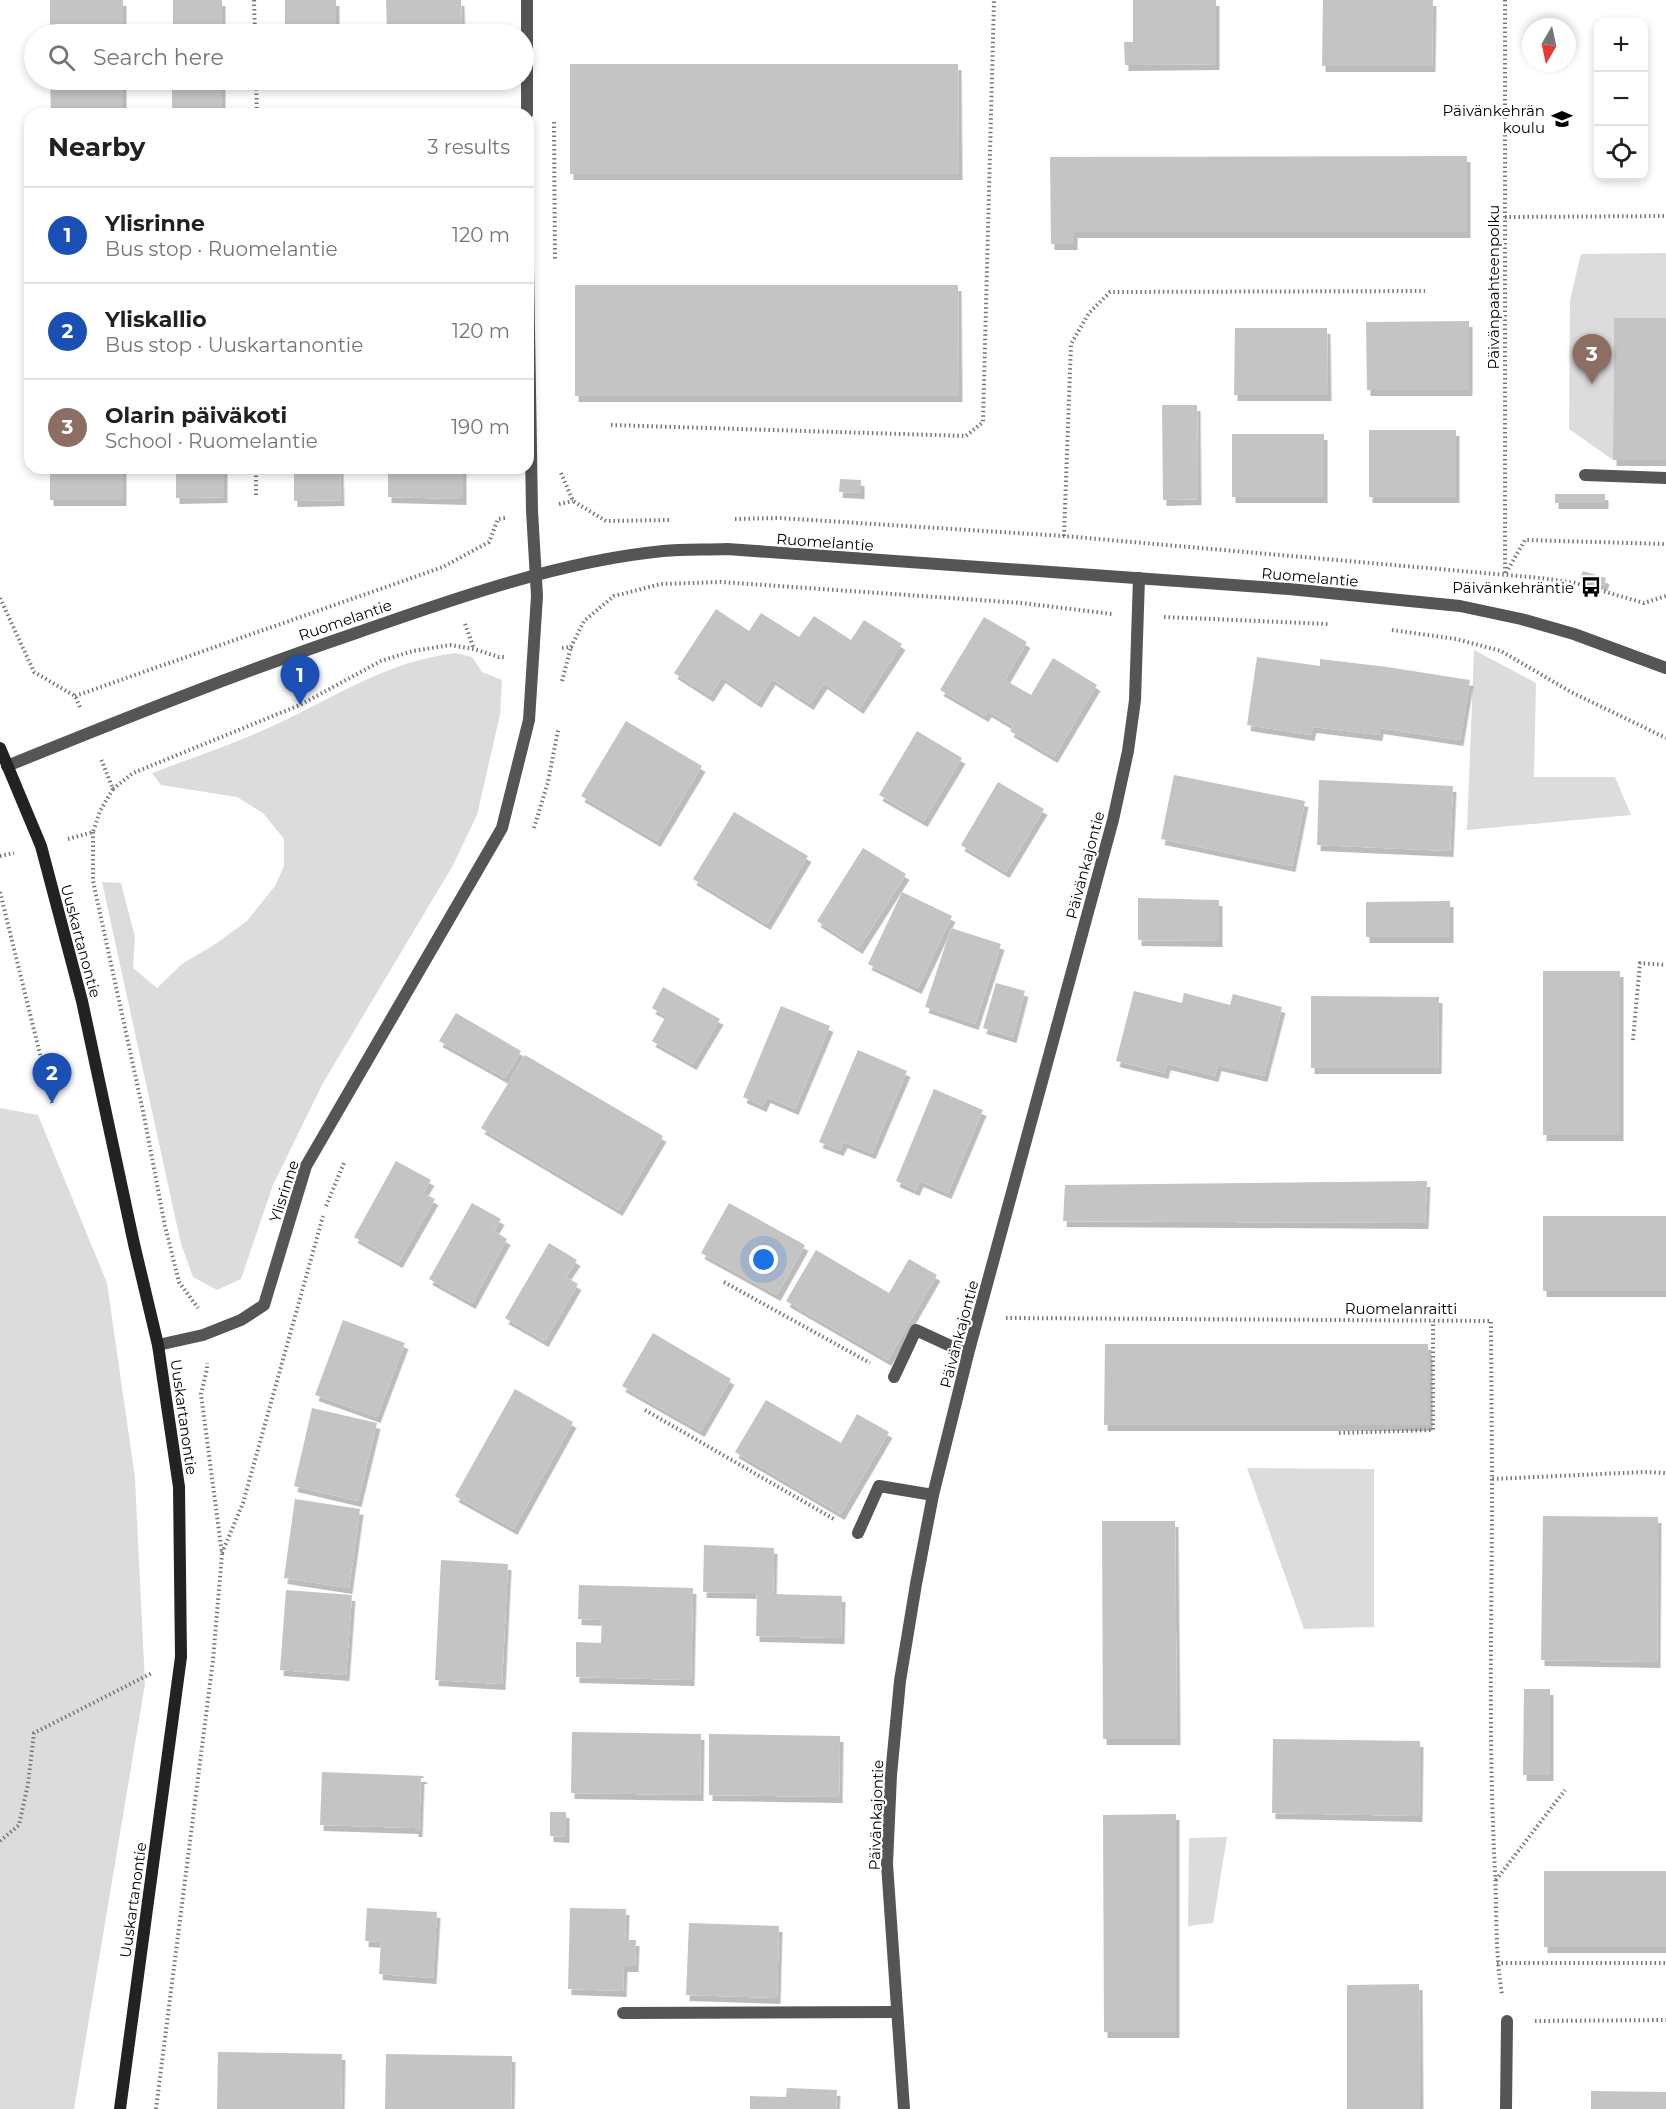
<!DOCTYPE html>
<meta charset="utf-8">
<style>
:root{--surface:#fff;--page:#f6f6f6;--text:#202124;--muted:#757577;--line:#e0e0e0;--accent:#db2777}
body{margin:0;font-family:Montserrat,sans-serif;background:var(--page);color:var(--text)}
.controls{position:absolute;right:18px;top:18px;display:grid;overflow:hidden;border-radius:12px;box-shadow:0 3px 9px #0003}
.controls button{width:54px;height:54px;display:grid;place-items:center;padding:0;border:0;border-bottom:2px solid var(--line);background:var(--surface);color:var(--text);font:30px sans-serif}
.compass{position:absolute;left:1522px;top:18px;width:54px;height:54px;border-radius:50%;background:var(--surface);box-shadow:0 3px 9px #0003;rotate:189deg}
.you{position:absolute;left:764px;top:1260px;width:21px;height:21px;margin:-15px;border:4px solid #fff;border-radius:50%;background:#1a73e8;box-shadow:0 0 0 9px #1a73e833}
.badge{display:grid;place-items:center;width:39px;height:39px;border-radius:50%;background:var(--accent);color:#fff;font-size:20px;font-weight:700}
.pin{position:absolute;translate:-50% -50px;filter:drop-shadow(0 2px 3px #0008)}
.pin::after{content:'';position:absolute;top:32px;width:21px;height:18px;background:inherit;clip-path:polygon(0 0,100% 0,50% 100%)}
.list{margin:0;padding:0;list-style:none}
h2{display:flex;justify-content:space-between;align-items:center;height:78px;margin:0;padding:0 24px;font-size:26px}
h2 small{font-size:20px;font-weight:400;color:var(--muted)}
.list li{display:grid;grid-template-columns:39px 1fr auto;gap:18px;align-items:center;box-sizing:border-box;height:96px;padding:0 24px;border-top:2px solid var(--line)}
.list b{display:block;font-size:22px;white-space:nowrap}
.list p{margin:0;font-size:20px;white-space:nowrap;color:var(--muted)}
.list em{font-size:20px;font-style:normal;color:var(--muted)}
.icon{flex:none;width:33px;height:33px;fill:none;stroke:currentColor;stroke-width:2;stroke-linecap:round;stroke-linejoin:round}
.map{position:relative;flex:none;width:1666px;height:2109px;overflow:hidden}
.search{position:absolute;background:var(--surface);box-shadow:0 3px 9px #0003;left:24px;top:24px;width:510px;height:66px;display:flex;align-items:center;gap:15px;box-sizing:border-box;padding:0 21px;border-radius:33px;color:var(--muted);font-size:22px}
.panel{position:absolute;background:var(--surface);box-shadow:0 3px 9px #0003;left:24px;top:108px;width:510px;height:366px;border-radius:18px}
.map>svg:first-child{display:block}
</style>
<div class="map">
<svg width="1666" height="2109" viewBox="0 0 1666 2109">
<defs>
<filter id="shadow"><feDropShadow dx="3.5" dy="6" stdDeviation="0" flood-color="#0004"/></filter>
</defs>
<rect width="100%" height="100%" fill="#fff"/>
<path fill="#dcdcdc" d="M1666 253V318H1614L1613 460 1569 429 1570 300 1581 254Z
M1474 650 1536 683 1534 777H1615L1631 815 1467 830Z
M456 653 472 657 482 672 502 680 500 715 477 815 452 867 323 1083 273 1185 241 1279 217 1290 193 1277 181 1244 102 882 121 883 135 937 133 968 157 988 182 964 214 945 247 921 275 886 284 866V839L263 813 237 797 161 785 152 773C194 757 237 743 277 724 337 696 388 661 456 653Z
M0 1108 38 1115 107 1283 135 1478 145 1684 74 2109H0Z
M1247 1468 1374 1469V1627L1304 1629Z
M1227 1837 1213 1923 1188 1926 1189 1838Z"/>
<path fill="#c4c4c4" filter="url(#shadow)" d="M50 0H123V34H50Z
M173 0H222V34H173Z
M285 0H336V34H285Z
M386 0H461L462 34H387Z
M1133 0H1216V64L1125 65 1124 42H1133Z
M1323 0H1433L1432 66H1322Z
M570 64H958L959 174H570Z
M50 80H123V114H51Z
M172 80H222V114H172Z
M1467 156V232H1074V244H1051L1050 157Z
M575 285H958L959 396H575Z
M1614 318H1666V460H1613Z
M1469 321V390H1367L1366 322Z
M1235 328H1327L1328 395H1234Z
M1162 405H1197L1198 499 1163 500Z
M1369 430H1456V497H1369Z
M1232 434H1324V497H1232Z
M50 468H123V500H50Z
M176 468H224V497L176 498Z
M294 468H340L341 500 294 501Z
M388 468H463V499L388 497Z
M840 479 861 480V493L839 492Z
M1555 494H1605V503H1555Z
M1583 571 1606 578 1604 585 1580 578Z
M716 609 749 631 761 613 799 637 814 616 851 640 864 620 902 644 860 708 824 683 810 704 772 679 758 702 722 677 710 696 674 673Z
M984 617 1027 642 1005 680 1031 695 1053 658 1097 685 1054 757 1010 731 1013 726 988 711 985 716 940 690Z
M1257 657 1320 666V659L1387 667 1470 680 1460 740 1380 728 1379 735 1313 727 1311 735 1247 725Z
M626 721 702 766 657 841 581 796Z
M917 731 962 758 924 821 879 795Z
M1174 775 1305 801 1292 866 1161 839Z
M1319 780 1453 786 1450 851 1317 845Z
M998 782 1044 809 1006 872 961 845Z
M734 812 808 856 767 924 693 879Z
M863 848 906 874 859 948 817 921Z
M902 892 952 916 918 988 868 964Z
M1138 898 1219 900V941L1138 940Z
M1450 901V937H1366V902Z
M951 928 1001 944 975 1024 925 1007Z
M1543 971H1620V1135H1543Z
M996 983 1025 991 1013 1037 983 1028Z
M663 987 720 1019 693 1064 652 1041 666 1016 652 1008Z
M1134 991 1182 1003 1184 993 1230 1005 1233 994 1282 1007 1264 1076 1218 1065 1215 1076 1167 1064 1165 1073 1116 1061Z
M1311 996 1439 997 1438 1068H1311Z
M781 1006 830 1026 795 1109 767 1097 763 1106 743 1097Z
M456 1013 521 1051 505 1078 439 1041Z
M858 1050 907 1071 872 1153 844 1142 840 1150 819 1142Z
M525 1055 663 1136 619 1210 481 1128Z
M934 1089 983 1110 948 1193 920 1181 916 1190 896 1181Z
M396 1161 431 1180 423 1193 435 1199 399 1262 354 1237Z
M1427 1181 1425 1223 1063 1221 1065 1185Z
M472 1203 501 1219 494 1231 507 1239 472 1303 429 1279Z
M729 1203 805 1245 777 1295 701 1253Z
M1543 1216H1666V1291H1543Z
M549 1243 577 1260 566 1277 578 1284 545 1341 505 1318Z
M816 1250 889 1293 909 1259 937 1275 888 1360 786 1301Z
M343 1320 405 1343 377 1417 315 1395Z
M653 1333 731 1379 701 1431 622 1386Z
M1105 1344H1428V1353H1429V1425H1104Z
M515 1389 573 1422 514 1529 455 1496Z
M766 1400 841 1443 857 1414 889 1432 841 1514 735 1452Z
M312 1408 377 1423 358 1501 294 1486Z
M295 1499 360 1509 349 1588 284 1578Z
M1543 1516 1658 1517 1657 1662 1541 1660Z
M1102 1521H1175L1177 1739H1103Z
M704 1545 774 1548 773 1594 842 1596 841 1638 756 1636 757 1593 703 1592Z
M441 1560 508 1564 502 1684 435 1680Z
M579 1585 693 1588 691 1680 576 1677V1642L601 1643 602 1620 578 1619Z
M286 1590 352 1595 346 1675 280 1670Z
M1524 1689H1550V1775H1523Z
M572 1732 701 1734 700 1795 571 1793Z
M709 1734 840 1736 839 1797 709 1795Z
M1273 1739 1420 1741 1419 1816 1272 1813Z
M322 1772 423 1776 424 1778H421L419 1831H415V1828L320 1825Z
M550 1812H566V1837L550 1836Z
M1176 1814V2032H1104L1103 1815Z
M1544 1871H1666V1947H1544Z
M367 1908 437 1912 433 1978 379 1974 381 1942 365 1941Z
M570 1908 626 1909 625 1940H636L635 1966H624L623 1991 568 1989Z
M689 1923 779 1926 777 1998 686 1995Z
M1419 1984 1420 2109H1347V1985Z
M218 2052 342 2054 341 2109H217Z
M386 2054 512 2056 511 2109H385Z
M787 2088 837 2090 836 2109H750V2096L786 2097Z
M1591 2091 1666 2092V2109H1591Z"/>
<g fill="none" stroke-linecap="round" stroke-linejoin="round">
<path stroke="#777" stroke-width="4" stroke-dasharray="1.5 3" stroke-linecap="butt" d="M254 0 255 34
M1505 0V574
M256 80 257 114
M554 122 555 259
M1505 217 1666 216
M611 425 966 436 983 422 994 0
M561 473 573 501 606 521 670 520
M256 495V468
M559 504 573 501
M735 519 779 518 1064 536 1541 578 1575 583 1644 603 1666 596
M1064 536 1071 344 1089 313 1110 292 1425 291
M1506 573 1525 540 1666 544
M0 598 34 672 75 696 80 707
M1164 617 1328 624
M465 624 474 649
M1392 630 1456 639 1501 651 1571 692 1666 738
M562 648 571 647 584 621 614 596 661 584 721 582 1022 603 1112 614
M562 681 571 647
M75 696 443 567 489 542 498 519 505 518
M113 789 133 773 300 705 381 661 413 651 450 645 474 649 499 657H505
M534 828 548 782 558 730
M93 832V881L143 1111 165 1226 179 1282 198 1308
M68 839 93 832 100 811 113 789 101 759
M0 856 14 853
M0 892 52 1103
M1633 1040 1640 963 1666 965
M326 1206 344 1163
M724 1282 870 1363
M1006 1318 1491 1321 1492 1479 1644 1472 1666 1473
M645 1410 834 1519
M1339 1433 1433 1430V1321
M1492 1479C1492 1610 1488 1741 1495 1871 1497 1914 1495 1952 1502 1994
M222 1553 243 1503 323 1216
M0 1841 19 1825 28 1784 34 1733 152 1673
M1496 1880 1565 1790
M1497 1963H1666
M1535 2021 1666 2020
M156 2109 213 1660 222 1554 201 1394 207 1369V1363"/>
<path stroke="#555" stroke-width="12" d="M1585 475 1666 478
M894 1377 916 1330 968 1354
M858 1533 879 1486 933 1495
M623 2013 897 2012"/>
<path stroke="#555" stroke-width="12" d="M527 0V114
M158 1345 203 1335 241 1320 264 1305 306 1166 502 828 529 720 537 596 532 511 528 269
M904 2109 887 1864 891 1775 900 1681 916 1584 933 1495 968 1354 1113 820 1128 751 1135 700 1139 578
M1506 2109 1507 2021"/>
<path stroke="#555" stroke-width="12" d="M7 766C123 719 238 673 356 633 453 599 560 561 663 551 684 549 706 550 727 549L1289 589 1460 606 1521 619 1574 634 1666 668"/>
<path stroke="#222" stroke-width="12" d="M0 748 41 846 82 1001 134 1244 158 1345 179 1487 181 1657 120 2109"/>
</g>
<defs>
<g id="school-bare" transform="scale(1.62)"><path d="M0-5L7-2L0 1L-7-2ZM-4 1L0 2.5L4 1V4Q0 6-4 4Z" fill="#000" stroke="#fff" stroke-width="2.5" paint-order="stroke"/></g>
<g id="bus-bare" transform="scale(1.62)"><path d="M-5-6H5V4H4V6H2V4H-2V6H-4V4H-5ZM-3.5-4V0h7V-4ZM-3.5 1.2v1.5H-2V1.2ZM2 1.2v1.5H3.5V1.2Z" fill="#000" stroke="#fff" stroke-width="2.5" paint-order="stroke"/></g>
</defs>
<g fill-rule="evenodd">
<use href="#school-bare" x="1562" y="119"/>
<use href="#bus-bare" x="1591" y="587"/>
</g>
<g text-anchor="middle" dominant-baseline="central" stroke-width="4.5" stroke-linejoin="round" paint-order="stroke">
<g font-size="15" fill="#000" stroke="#fff" text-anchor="end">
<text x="1545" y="110">Päivänkehrän<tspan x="1545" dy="17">koulu</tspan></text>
<text x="1574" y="587">Päivänkehräntie</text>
</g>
<g font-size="15" fill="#000" stroke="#fff">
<text transform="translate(1493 287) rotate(-90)">Päivänpaahteenpolku</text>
<text transform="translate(825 542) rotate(4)">Ruomelantie</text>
<text transform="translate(1310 577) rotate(5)">Ruomelantie</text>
<text transform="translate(345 620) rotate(-19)">Ruomelantie</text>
<text transform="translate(1085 865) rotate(-75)">Päivänkajontie</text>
<text transform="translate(81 941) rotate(75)">Uuskartanontie</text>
<text transform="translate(284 1191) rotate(-72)">Ylisrinne</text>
<text x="1401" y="1308">Ruomelanraitti</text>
<text transform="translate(959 1334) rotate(-75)">Päivänkajontie</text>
<text transform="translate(184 1417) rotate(82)">Uuskartanontie</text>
<text transform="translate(876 1815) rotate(-88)">Päivänkajontie</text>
<text transform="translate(133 1900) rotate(-82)">Uuskartanontie</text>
</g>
</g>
</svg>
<div class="controls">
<button>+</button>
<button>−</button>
<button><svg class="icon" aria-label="locate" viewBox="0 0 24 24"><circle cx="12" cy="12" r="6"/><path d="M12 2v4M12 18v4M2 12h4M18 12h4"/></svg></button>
</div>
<svg class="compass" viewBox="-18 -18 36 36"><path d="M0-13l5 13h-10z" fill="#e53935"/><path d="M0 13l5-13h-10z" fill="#757577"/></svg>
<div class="you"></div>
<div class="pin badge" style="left:300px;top:705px;background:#1a4fb4">1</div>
<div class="pin badge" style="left:52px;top:1103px;background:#1a4fb4">2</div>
<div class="pin badge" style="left:1592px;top:384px;background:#8d6e63">3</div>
<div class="search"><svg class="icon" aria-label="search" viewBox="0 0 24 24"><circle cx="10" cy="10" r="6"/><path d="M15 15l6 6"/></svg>Search here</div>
<section class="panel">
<h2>Nearby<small>3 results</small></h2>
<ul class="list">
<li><span class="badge" style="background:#1a4fb4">1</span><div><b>Ylisrinne</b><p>Bus stop · Ruomelantie</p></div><em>120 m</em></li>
<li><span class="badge" style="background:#1a4fb4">2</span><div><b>Yliskallio</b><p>Bus stop · Uuskartanontie</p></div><em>120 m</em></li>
<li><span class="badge" style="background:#8d6e63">3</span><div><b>Olarin päiväkoti</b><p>School · Ruomelantie</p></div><em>190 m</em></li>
</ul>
</section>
</div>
